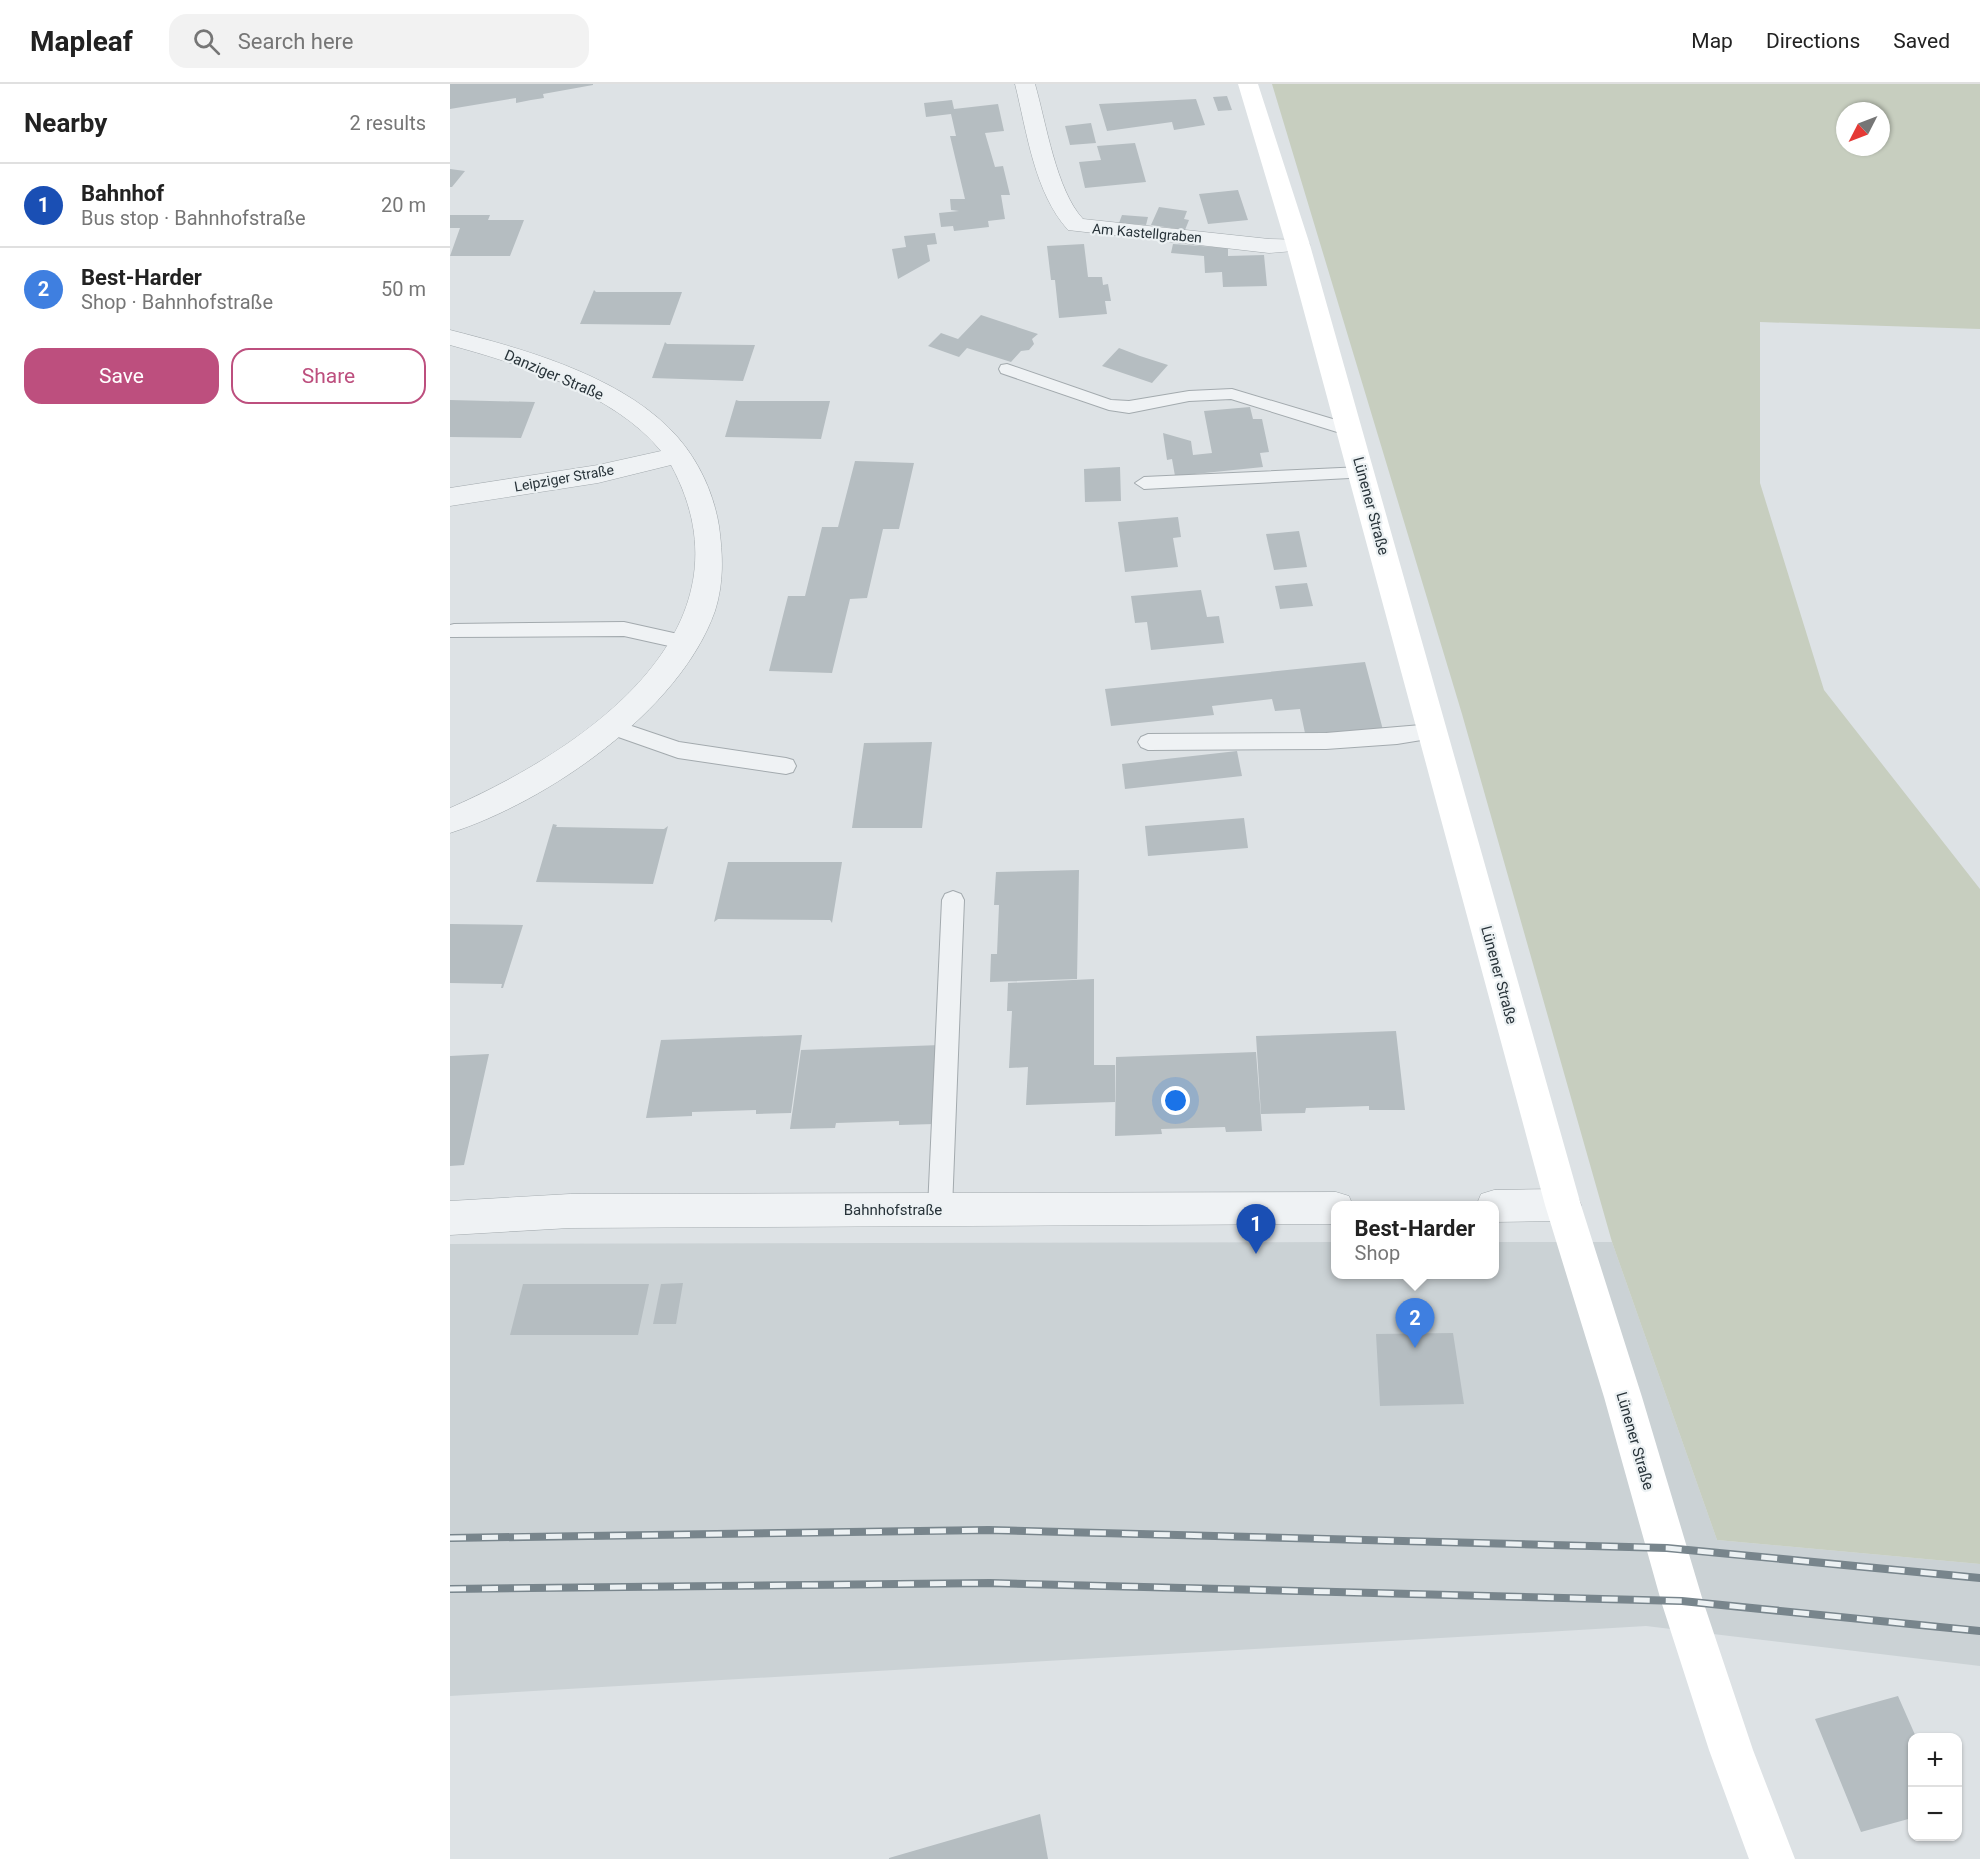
<!DOCTYPE html>
<meta charset="utf-8">
<style>
:root{--surface:#fff;--page:#f2f2f2;--text:#222;--muted:#767676;--line:#e0e0e0;--accent:#bd4f7e}
body{margin:0;font-family:Roboto,sans-serif;background:var(--page);color:var(--text)}
.controls{position:absolute;right:18px;bottom:18px;display:grid;overflow:hidden;border-radius:12px;box-shadow:0 2px 4px #0004}
.controls button{width:54px;height:54px;display:grid;place-items:center;padding:0;border:0;border-bottom:2px solid var(--line);background:var(--surface);color:var(--text);font:30px sans-serif}
.compass{position:absolute;left:1386px;top:18px;width:54px;height:54px;border-radius:50%;background:var(--surface);box-shadow:0 2px 4px #0004;rotate:228deg}
.you{position:absolute;left:726px;top:1017px;width:21px;height:21px;margin:-15px;border:4px solid #fff;border-radius:50%;background:#1a73e8;box-shadow:0 0 0 9px #1a73e833}
.badge{display:grid;place-items:center;width:39px;height:39px;border-radius:50%;background:var(--accent);color:#fff;font-size:20px;font-weight:700}
.pin{position:absolute;translate:-50% -50px;filter:drop-shadow(0 2px 3px #0008)}
.pin::after{content:'';position:absolute;top:32px;width:21px;height:18px;background:inherit;clip-path:polygon(0 0,100% 0,50% 100%)}
.popup{position:absolute;left:881px;top:1117px;width:168px;height:78px;box-sizing:border-box;display:grid;place-content:center;border-radius:12px;background:var(--surface);filter:drop-shadow(0 2px 4px #0005);font-size:20px;white-space:nowrap;color:var(--muted)}
.popup b{font-size:22px;color:var(--text)}
.popup::after{content:'';position:absolute;left:50%;top:100%;margin-left:-12px;border:12px solid transparent;border-top-color:var(--surface)}
.list{margin:0;padding:0;list-style:none}
h2{display:flex;justify-content:space-between;align-items:center;height:78px;margin:0;padding:0 24px;font-size:26px}
h2 small{font-size:20px;font-weight:400;color:var(--muted)}
.list li{display:grid;grid-template-columns:39px 1fr auto;gap:18px;align-items:center;box-sizing:border-box;height:84px;padding:0 24px;border-top:2px solid var(--line)}
.list b{display:block;font-size:22px;white-space:nowrap}
.list p{margin:0;font-size:20px;white-space:nowrap;color:var(--muted)}
.list em{font-size:20px;font-style:normal;color:var(--muted)}
.actions{display:flex;gap:12px;padding:18px 24px}
.actions a{flex:1;padding:14px 0;border:2px solid var(--accent);border-radius:18px;text-align:center;font-size:21px;color:var(--accent)}
.actions .main{background:var(--accent);color:#fff}
.icon{flex:none;width:33px;height:33px;fill:none;stroke:currentColor;stroke-width:2;stroke-linecap:round;stroke-linejoin:round}
.map{position:relative;flex:none;width:1530px;height:1775px;overflow:hidden}
header{display:flex;align-items:center;gap:36px;box-sizing:border-box;height:84px;padding:0 30px;background:var(--surface);border-bottom:2px solid var(--line)}
header strong{font-size:28px}
nav{display:flex;gap:33px;margin-inline-start:auto;font-size:21px}
.search{width:420px;height:54px;background:var(--page);display:flex;align-items:center;gap:15px;box-sizing:border-box;padding:0 21px;border-radius:18px;color:var(--muted);font-size:22px}
main{display:flex}
aside{flex:1;background:var(--surface)}
.map>svg:first-child{display:block}
</style>
<header>
<strong>Mapleaf</strong>
<div class="search"><svg class="icon" aria-label="search" viewBox="0 0 24 24"><circle cx="10" cy="10" r="6"/><path d="M15 15l6 6"/></svg>Search here</div>
<nav><a>Map</a><a>Directions</a><a>Saved</a></nav>
</header>
<main>
<aside>
<h2>Nearby<small>2 results</small></h2>
<ul class="list">
<li><span class="badge" style="background:#1a4fb4">1</span><div><b>Bahnhof</b><p>Bus stop · Bahnhofstraße</p></div><em>20 m</em></li>
<li><span class="badge" style="background:#3f7fe0">2</span><div><b>Best-Harder</b><p>Shop · Bahnhofstraße</p></div><em>50 m</em></li>
</ul>
<div class="actions"><a class="main">Save</a><a>Share</a></div>
</aside>
<div class="map">
<svg width="1530" height="1775" viewBox="0 0 1530 1775">
<rect width="100%" height="100%" fill="#dde2e5"/>
<path fill="#cbd2d5" d="M885 1158 886 1190H1044L1045 1158H1162L1267 1456 1530 1480V1582L1196 1542 0 1612V1160Z"/>
<path fill="#c7cebf" fill-rule="evenodd" d="M822 0H1530V245L1310 238V399L1374 606 1530 805V1480L1267 1456 1162 1158 1012 630ZM1395 27H1431V63H1395Z"/>
<path fill="#b5bdc1" d="M0 0H143V1L93 10 94 14 81 16 66 19V14L0 25Z
M777 12 782 26 768 27 763 13Z
M746 15 755 41 724 46 722 38 657 47 649 20Z
M502 16 504 25 548 20 554 47 535 49 545 83 553 82 560 111H551L555 135 538 137 539 143 504 147 503 142 491 143 489 129 509 127 501 126 500 115H515L500 52H506L501 30 476 33 474 19Z
M641 39 646 59 620 61 615 42Z
M685 59 696 98 635 104 629 78 651 76 647 62Z
M0 85 15 87 2 103H0Z
M788 106 798 136 758 140 749 110Z
M709 123 737 127 734 135 739 136 735 146 701 141Z
M0 131H40L38 136H74L60 172H0L10 144H0Z
M672 131 698 133 696 141 669 139Z
M485 149 487 160 477 161 480 177 448 195 442 165 456 163 454 152Z
M634 160 638 193H652L653 201 658 200 661 217H655L657 230 609 234 605 196H601L597 162Z
M723 160 778 164V172L814 171 817 202 773 203 772 188 755 189 754 172 721 169Z
M144 206 146 208H232L220 241 130 240Z
M531 231 588 250 582 255 584 260 579 266 571 267 561 278 517 264 509 273 478 262 491 249 508 255Z
M215 258 217 260 305 261 293 297 202 294Z
M669 264 690 272 718 281 702 299 652 282Z
M0 316 85 318 71 354 0 353Z
M286 316 289 317H380L371 355 275 353Z
M800 323 803 335H812L819 368 810 369 813 383 725 392 722 375 717 376 713 349 741 357 743 371 762 369 754 327Z
M405 377 464 379 449 445H433L417 514 400 515 382 589 319 587 338 512H355L372 443H388Z
M670 383 671 417 635 418 634 385Z
M728 433 731 453 723 454 728 483 675 488 668 438Z
M849 447 857 483 824 486 816 450Z
M857 499 863 522 830 525 825 502Z
M751 506 757 533 769 532 774 559 701 566 697 538 685 539 681 512Z
M915 578 933 646 856 654 850 625 825 627 822 615 762 622 764 631 661 642 655 605Z
M482 658 472 744H402L414 659Z
M787 667 792 692 675 705 672 680Z
M794 734 798 764 698 772 695 742Z
M103 740 107 741 106 743 214 745 218 742 203 800 86 798Z
M278 778H392L382 839 380 836 268 835 264 838Z
M629 786 627 895 540 898 541 870H547L549 821H544L546 788Z
M0 840 73 841 53 904H51L52 900 0 899Z
M644 895V981H665V1018L576 1021 578 983 559 984 562 927H557L558 899Z
M946 947 955 1026H919V1022L856 1024 855 1029 811 1030 806 952Z
M352 951 341 1029 306 1030V1026L242 1028V1032L196 1034 211 956Z
M491 961 485 1040 449 1041V1037L386 1039 385 1044 340 1045 351 966Z
M806 968 812 1047 776 1048 775 1043 711 1045 712 1050 665 1052 666 973Z
M39 970 14 1081 0 1082V972Z
M233 1199 226 1240H203L211 1200Z
M73 1200H199L188 1251H60Z
M1003 1249 1014 1320 930 1322 926 1250Z
M1448 1612 1466 1653H1462V1734L1411 1748 1365 1635Z
M590 1730 598 1775H439V1774Z"/>
<g fill="none" stroke-linecap="round" stroke-linejoin="round">
<g stroke="#a3aaae" stroke-width="2">
<path id="lane" d="M557 280 661 316 679 317 739 307 782 305 906 342 909 346 900 352 781 315 739 317 679 329 659 326 551 289 549 285 551 281Z
M912 383 921 389 918 393 694 405 685 399 694 393Z
M174 538 237 552 244 554 247 559 244 564 237 566 174 552 0 553V541L4 540Z
M161 635 229 658 336 674 343 676 346 682 343 688 336 690 228 674 154 648 151 643 154 638Z
M983 640 990 643 993 648 990 653 947 660 876 665 698 666 691 663 688 658 691 653 698 650 876 649Z
M503 807 511 810 514 816 502 1125 499 1133 490 1136 481 1133 478 1125 492 816 495 810Z"/>
</g>
<g stroke="#a3aaae" stroke-width="1">
<path id="street" d="M565 0H585C596 38 606 106 633 135L819 155 856 156 860 161 856 166 819 169 618 146C584 108 577 48 565 0Z
M0 246C71 264 164 290 218 343 245 369 263 405 269 442 273 471 274 499 265 527 230 627 97 718 0 749V724C132 666 311 547 221 381L148 399 0 422V404L148 381 211 367C164 309 69 280 0 261Z
M1113 1105 1126 1109 1131 1121 1126 1133 1113 1137 1044 1138V1122H1026L1031 1110 1044 1106Z
M886 1108 899 1112 903 1122H886V1140L120 1144 0 1151V1117L120 1110Z"/>
</g>
<use href="#lane" fill="#eff2f4" fill-rule="evenodd"/>
<use href="#street" fill="#eff2f4" fill-rule="evenodd"/>
<path fill="#fff" fill-rule="evenodd" d="M788 0H808L860 161 1131 1121 1192 1313 1253 1517 1303 1666 1345 1775H1299L1259 1666 1211 1517 1154 1313 1095 1121 836 161Z"/>
<g stroke="#78858c" stroke-width="8">
<path id="rail" d="M0 1454 539 1446 1217 1464 1530 1494
M0 1505 540 1499 1232 1517 1530 1547"/>
</g>
<use href="#rail" stroke="#ecf1f3" stroke-width="5" stroke-dasharray="16" stroke-linecap="butt"/>
</g>
<g text-anchor="middle" dominant-baseline="central" stroke-width="4.5" stroke-linejoin="round" paint-order="stroke">
<g font-size="14" fill="#283339" stroke="#ecf1f3">
<text transform="translate(697 149) rotate(5)">Am Kastellgraben</text>
<text transform="translate(114 394) rotate(-10)">Leipziger Straße</text>
</g>
<g font-size="15" fill="#283339" stroke="#ecf1f3">
<text transform="translate(104 291) rotate(23)">Danziger Straße</text>
<text transform="translate(921 422) rotate(75)">Lünener Straße</text>
<text transform="translate(1049 891) rotate(75)">Lünener Straße</text>
<text x="443" y="1126">Bahnhofstraße</text>
<text transform="translate(1185 1357) rotate(74)">Lünener Straße</text>
</g>
</g>
</svg>
<div class="controls">
<button>+</button>
<button>−</button>
</div>
<svg class="compass" viewBox="-18 -18 36 36"><path d="M0-13l5 13h-10z" fill="#e53935"/><path d="M0 13l5-13h-10z" fill="#767676"/></svg>
<div class="you"></div>
<div class="pin badge" style="left:806px;top:1170px;background:#1a4fb4">1</div>
<div class="pin badge" style="left:965px;top:1264px;background:#3f7fe0">2</div>
<div class="popup"><b>Best-Harder</b>Shop</div>
</div>
</main>
